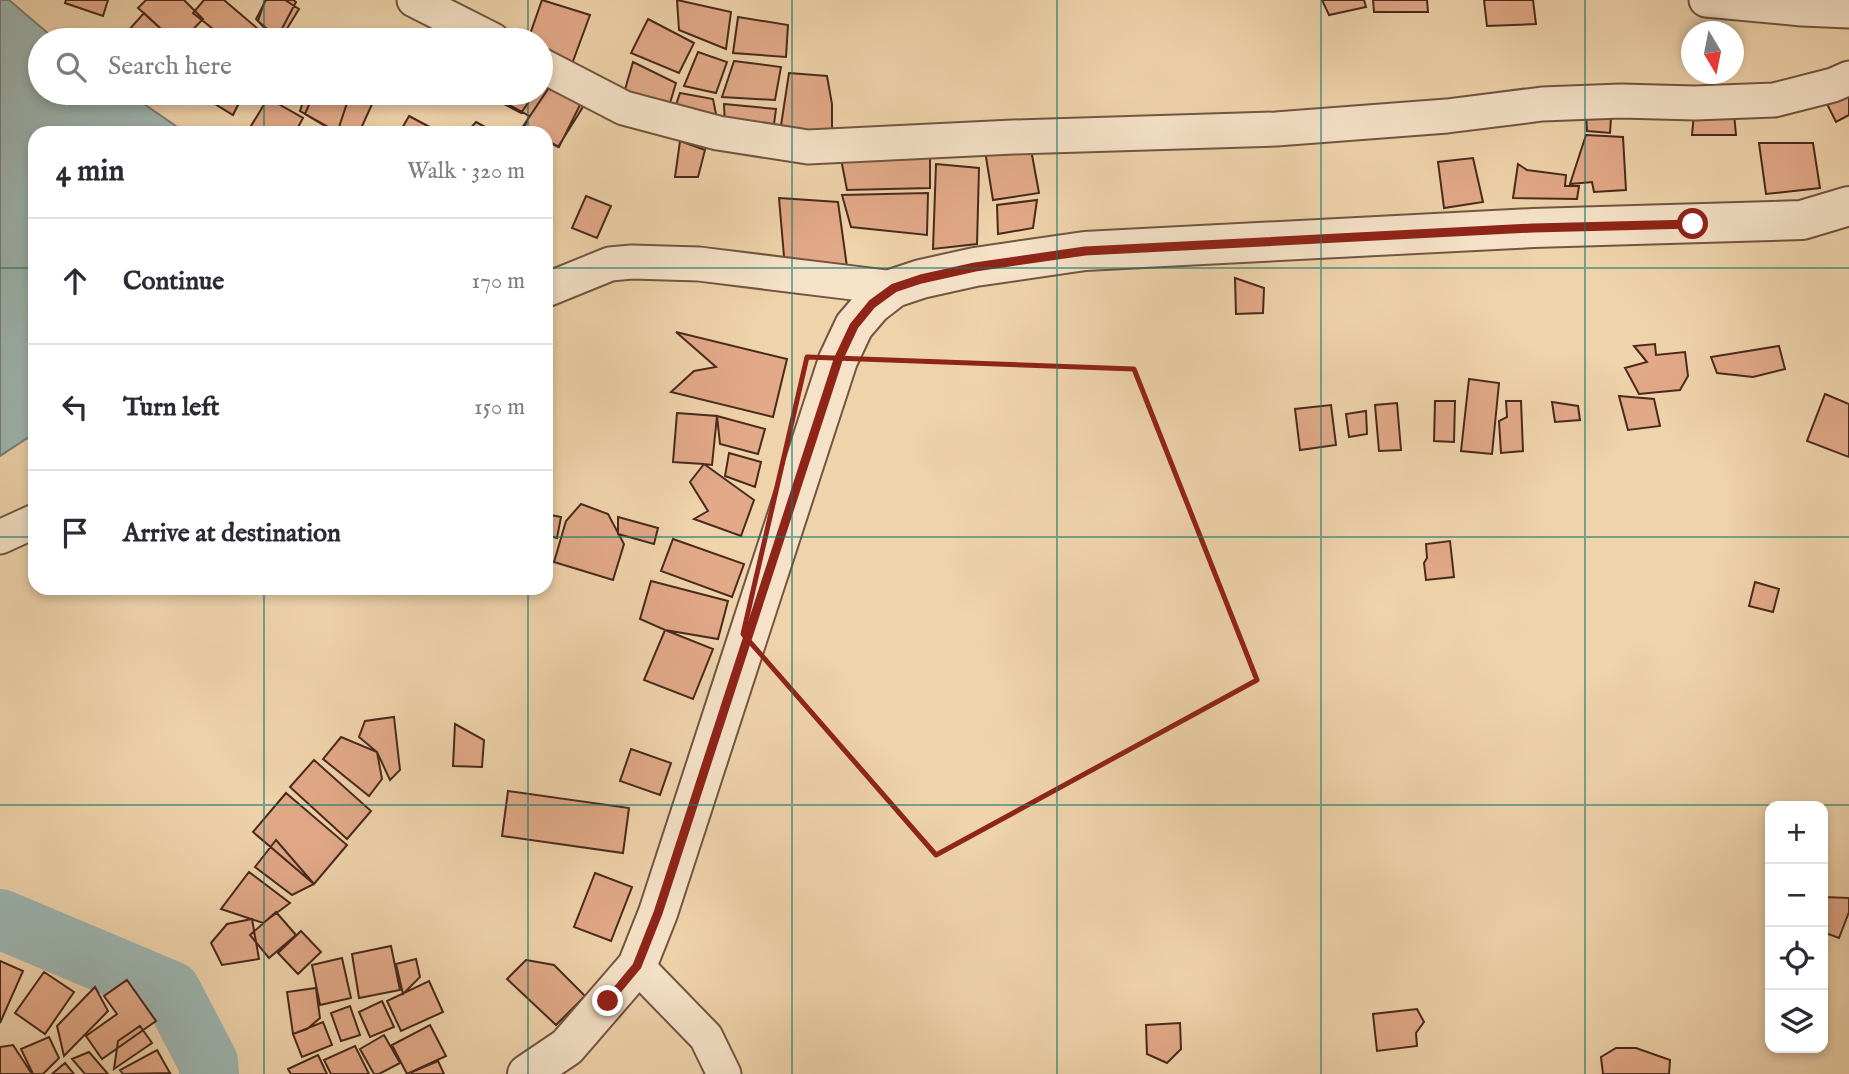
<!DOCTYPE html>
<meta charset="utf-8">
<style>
:root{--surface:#fff;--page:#f7f7f7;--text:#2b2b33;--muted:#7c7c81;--line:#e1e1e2}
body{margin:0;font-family:"IM FELL English",serif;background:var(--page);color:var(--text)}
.controls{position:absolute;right:21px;bottom:21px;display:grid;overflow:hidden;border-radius:14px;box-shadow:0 4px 10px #0003}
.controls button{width:63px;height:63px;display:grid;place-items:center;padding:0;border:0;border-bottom:2px solid var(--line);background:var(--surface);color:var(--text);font:35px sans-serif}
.compass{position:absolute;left:1681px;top:21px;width:63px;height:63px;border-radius:50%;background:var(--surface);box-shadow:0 4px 10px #0003;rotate:170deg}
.stop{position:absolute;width:21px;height:21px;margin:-16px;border:5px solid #8f2418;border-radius:50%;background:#fff}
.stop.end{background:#8f2418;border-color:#fff;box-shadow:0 2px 7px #0008}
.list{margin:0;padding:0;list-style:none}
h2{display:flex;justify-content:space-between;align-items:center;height:91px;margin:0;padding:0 28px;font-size:30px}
h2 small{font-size:23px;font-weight:400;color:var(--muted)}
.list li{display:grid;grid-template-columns:46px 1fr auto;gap:21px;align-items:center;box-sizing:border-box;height:126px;padding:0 28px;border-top:2px solid var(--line)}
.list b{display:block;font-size:26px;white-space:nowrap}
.list em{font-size:23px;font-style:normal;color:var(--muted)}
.icon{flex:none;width:38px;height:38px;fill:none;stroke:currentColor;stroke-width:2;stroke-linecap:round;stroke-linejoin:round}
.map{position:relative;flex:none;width:1849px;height:1074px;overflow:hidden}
.search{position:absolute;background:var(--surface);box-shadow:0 4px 10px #0003;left:28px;top:28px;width:525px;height:77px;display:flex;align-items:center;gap:18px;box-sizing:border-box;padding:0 24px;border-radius:38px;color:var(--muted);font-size:26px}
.panel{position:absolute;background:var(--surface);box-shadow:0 4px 10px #0003;left:28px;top:126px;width:525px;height:469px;border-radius:21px}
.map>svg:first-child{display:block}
</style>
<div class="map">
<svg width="1849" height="1074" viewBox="0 0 1849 1074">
<rect width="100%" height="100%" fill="#efd3ab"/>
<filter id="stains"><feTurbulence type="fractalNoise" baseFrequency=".00286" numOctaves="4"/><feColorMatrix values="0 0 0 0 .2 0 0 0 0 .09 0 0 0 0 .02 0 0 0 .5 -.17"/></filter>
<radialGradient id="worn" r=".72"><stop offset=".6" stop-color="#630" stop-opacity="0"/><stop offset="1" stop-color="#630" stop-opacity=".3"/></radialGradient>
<path fill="#9db6b3" stroke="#7b7e77" stroke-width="2" d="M0 0H9L56 40H40V93H128L186 133H35V433L0 456Z"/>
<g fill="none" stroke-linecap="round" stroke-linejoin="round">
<path stroke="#9db6b3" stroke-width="60" d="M0 919 171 991 208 1062 209 1074"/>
</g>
<path fill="#e2a988" stroke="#49291c" stroke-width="2" d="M66 0H108L103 16 65 3Z
M146 0H184L203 19 183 40H173L138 8Z
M204 0H224L258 29 248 40H227L193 13Z
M265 0H285L299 9 280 40 258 21Z
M266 0H293L296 2 276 40 256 19Z
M542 0 590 15 572 64 541 50V40H528Z
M677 0 731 12 726 49 679 30Z
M1322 0H1364L1366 7 1329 15Z
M1373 0H1427L1428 12H1374Z
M1484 0H1533L1536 24 1487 26Z
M144 13 173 40H120Z
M738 17 788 25 786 57 733 53Z
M648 19 694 43 679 73 631 53Z
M698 52 727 62 716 93 684 86Z
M734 61 781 67 775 100 722 97Z
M633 62 676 83 670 103 624 93Z
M789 73 827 76 832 104V135L780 132Z
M541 79 581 103 559 147 546 140V133H533L524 128 529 116 488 93H541Z
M1849 80V115L1836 122 1822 94Z
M552 83 586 102 558 147 546 141V133H531L522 128Z
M197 93H244L233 115Z
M306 93H354L373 102 359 133H339L300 111Z
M314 93H339L349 97 337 133 305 114Z
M483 93H535L521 113Z
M680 93 713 99 717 119 674 111Z
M268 98 303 118 295 133H263L251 126Z
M1585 98 1612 102 1610 133 1587 131Z
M1695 103 1733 104 1736 135H1692Z
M724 104 776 109 773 132 725 127Z
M409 116 441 133H406L401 130Z
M476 122 496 133H466Z
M1586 135 1623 137 1626 190 1594 192 1592 182 1570 184Z
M680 141 705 150 698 177H675Z
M1759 143H1813L1820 188 1766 194Z
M1030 144 1039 193 993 200 984 145Z
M930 145V188L847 190 840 154Z
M1473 158 1483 202 1444 208 1438 162Z
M936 164 979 168 977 244 933 249Z
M1518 164 1527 170 1566 175 1565 186H1579L1577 199 1513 198Z
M928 193 927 235 851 227 842 195Z
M586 196 611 206 597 238 572 228Z
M779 198 838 202 847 267 785 268Z
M1037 200 1033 228 998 234 997 205Z
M1235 278 1264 288 1263 313 1236 314Z
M676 332 787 359 773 417 671 392 694 371 716 367Z
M1655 344 1656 355 1685 352 1688 376 1680 390 1639 394 1625 368 1647 362 1634 346Z
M1779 346 1785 369 1753 377 1717 373 1711 357Z
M1469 379 1499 383 1492 454 1461 451Z
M1825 394 1849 404V457L1807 441Z
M1619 396 1654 399 1660 426 1628 430Z
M1435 401H1455L1454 442 1434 441Z
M1506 401H1521L1523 451 1501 453 1499 421 1507 417Z
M1552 402 1578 406 1580 420 1555 422Z
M1397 403 1401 450 1379 451 1375 405Z
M1331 405 1336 445 1300 450 1295 409Z
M1366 411 1367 434 1349 437 1346 414Z
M677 413 717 416 712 465 704 464 673 462Z
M717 416 765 429 758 454 720 444Z
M729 453 761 462 755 487 725 476Z
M704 464 754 500 741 536 694 519 708 511 690 482Z
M581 504 608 514 624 544 613 580 554 562 566 521Z
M546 514 561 517 557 538 546 535Z
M618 517 658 528 654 544 618 534Z
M673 539 744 564 732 597 661 571Z
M1450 541 1454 577 1426 580 1424 563 1427 558 1426 544Z
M651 581 728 601 718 639 665 630 640 619Z
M1755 582 1779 589 1773 612 1749 606Z
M665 630 713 649 693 699 644 680Z
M394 717 400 770 390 780 377 752 359 737 365 721Z
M455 724 484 740 482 767 453 766Z
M341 737 377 752 382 779 369 796 323 759Z
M631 749 671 763 660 795 620 781Z
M314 760 371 811 347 839 290 787Z
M508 791 629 808 623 853 502 836Z
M286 793 347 845 314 884 253 832Z
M276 840 314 884 292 895 255 867Z
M249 872 290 903 263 923 221 909Z
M595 873 632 887 611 941 574 927Z
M1823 897 1849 898V912L1839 938 1823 932Z
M276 912 296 935 269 958 250 935Z
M252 919 259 959 222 965 211 943 227 924Z
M301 931 321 952 298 974 278 953Z
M391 946 400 990 359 998 352 954Z
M342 958 351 998 320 1005 312 965Z
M416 959 420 977 403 994 396 964Z
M526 960 554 965 585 996 556 1025 507 979Z
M0 961 23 971 0 1023Z
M44 972 74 992 45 1034 15 1013Z
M127 980 156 1021 102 1059 86 1036 117 1014 104 996Z
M429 981 443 1012 401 1031 387 1001Z
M95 987 108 1011 64 1056 57 1026Z
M316 988 320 1018 307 1029 293 1034 287 992Z
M382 1001 394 1027 370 1037 359 1012Z
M350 1006 360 1035 341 1041 331 1013Z
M1417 1009 1424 1022 1416 1033 1417 1046 1377 1051 1373 1014Z
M323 1022 332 1045 302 1057 293 1034Z
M1180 1023 1181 1049 1167 1063 1147 1054 1146 1025Z
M430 1025 446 1056 407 1074 392 1045Z
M140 1026 152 1043 114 1069 118 1041Z
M384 1035 400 1063 379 1074H374L360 1049Z
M49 1037 59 1058 43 1074H33L21 1049Z
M13 1045 32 1074H0V1047Z
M355 1046 369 1074H331L324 1060Z
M1616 1048H1636L1670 1060 1669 1074H1603L1601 1057Z
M157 1050 170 1073 123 1074 120 1070Z
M89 1052 108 1074H85L72 1059Z
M318 1055 327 1074H291L288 1069Z
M438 1061 444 1074H412V1072Z
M65 1063 74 1074H52Z"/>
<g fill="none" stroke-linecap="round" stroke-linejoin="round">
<g stroke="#725440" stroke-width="37">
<path id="minor" d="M414 0 493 40
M1706 0 1802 9 1849 11
M541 65 624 108 718 133 808 147 1013 137 1276 129 1447 116 1542 104 1621 101 1695 103 1774 100 1833 85 1849 78
M546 290 610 264 632 262 699 264 894 288
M0 537 35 521
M637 966 706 1037 724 1074"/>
</g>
<g stroke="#725440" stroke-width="42">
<path id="tertiary" d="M527 1074 567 1047 637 966 658 913 838 360 854 326 872 305 894 288 921 279 975 267 1085 251 1533 228 1802 220 1849 206"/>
</g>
<use href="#minor" stroke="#f5e2c8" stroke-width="33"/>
<use href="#tertiary" stroke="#f5e2c8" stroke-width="38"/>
</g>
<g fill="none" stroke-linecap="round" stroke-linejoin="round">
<path stroke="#8f2418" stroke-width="9" d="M608 1001 637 966 658 913 838 360 854 326 872 304 894 288 921 279 975 267 1085 251 1533 228 1693 224"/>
</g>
<path fill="none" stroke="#8f2418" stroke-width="5" stroke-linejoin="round" d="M807 357 1134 369 1257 680 936 855 743 634Z"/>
<path fill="none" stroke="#0f766e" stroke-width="2" stroke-opacity="0.55" d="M264 0V40M528 0V40M792 0V1074M1057 0V1074M1321 0V1074M1585 0V1074M264 93V133M528 93V133M0 268H35M546 268H1849M0 537H35M546 537H1849M264 588V1074M528 588V1074M0 805H1849"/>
<rect width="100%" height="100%" filter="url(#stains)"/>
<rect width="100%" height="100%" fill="url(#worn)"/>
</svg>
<div class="controls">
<button>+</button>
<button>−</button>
<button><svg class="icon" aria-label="locate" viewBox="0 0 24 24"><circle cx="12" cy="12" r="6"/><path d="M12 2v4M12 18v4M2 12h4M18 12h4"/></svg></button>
<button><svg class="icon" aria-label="layers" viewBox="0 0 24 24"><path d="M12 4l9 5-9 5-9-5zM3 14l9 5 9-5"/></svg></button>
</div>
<svg class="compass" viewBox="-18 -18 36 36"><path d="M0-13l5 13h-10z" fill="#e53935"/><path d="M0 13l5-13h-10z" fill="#7c7c81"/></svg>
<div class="stop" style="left:1693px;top:224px"></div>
<div class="stop end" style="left:608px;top:1001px"></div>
<div class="search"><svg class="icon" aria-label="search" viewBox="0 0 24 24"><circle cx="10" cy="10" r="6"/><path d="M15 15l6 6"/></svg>Search here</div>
<section class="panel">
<h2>4 min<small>Walk · 320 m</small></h2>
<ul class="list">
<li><svg class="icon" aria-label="ahead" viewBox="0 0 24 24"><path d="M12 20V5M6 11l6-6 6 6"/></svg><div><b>Continue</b></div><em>170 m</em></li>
<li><svg class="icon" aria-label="left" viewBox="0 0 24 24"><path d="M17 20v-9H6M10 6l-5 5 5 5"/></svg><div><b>Turn left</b></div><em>150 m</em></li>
<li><svg class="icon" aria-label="arrive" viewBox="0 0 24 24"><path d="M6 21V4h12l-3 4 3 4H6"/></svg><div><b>Arrive at destination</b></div></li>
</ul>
</section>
</div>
